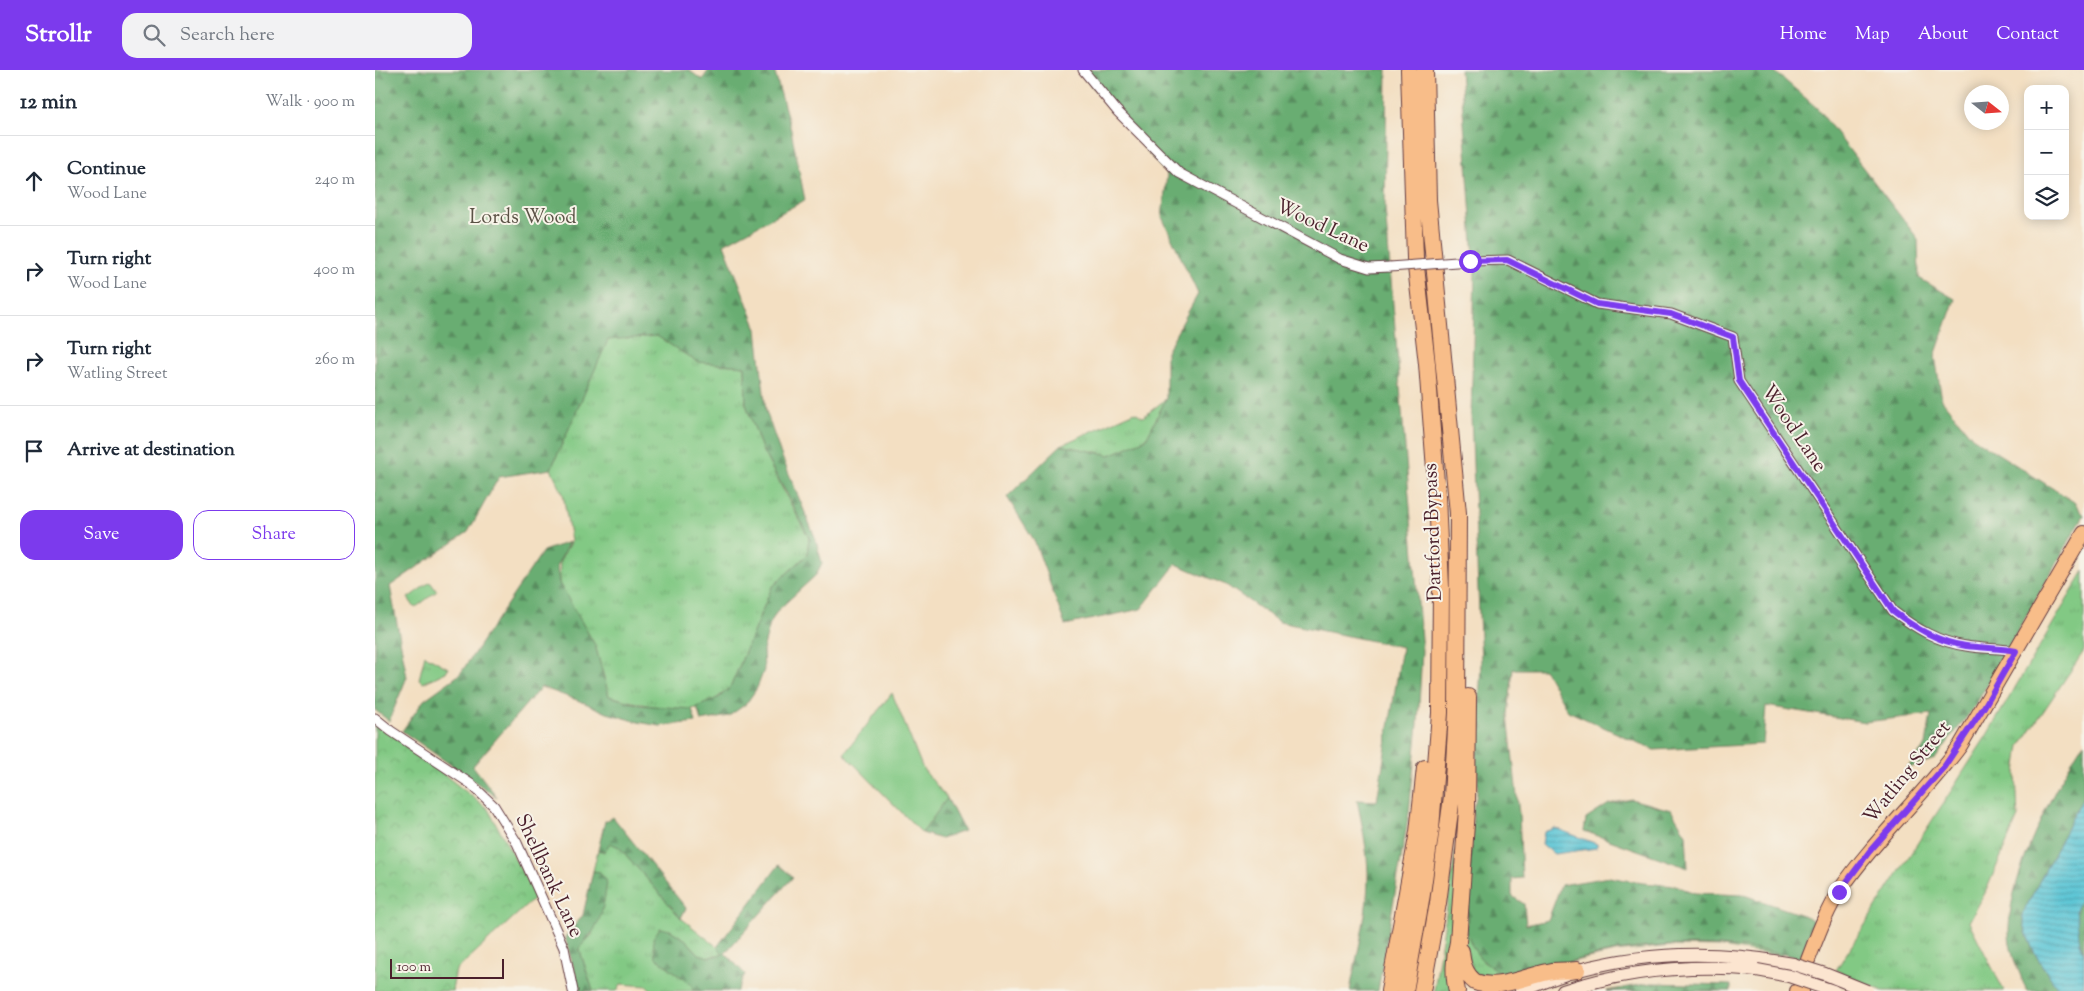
<!DOCTYPE html>
<meta charset="utf-8">
<style>
:root{--surface:#fff;--page:#f2f2f3;--text:#1f2937;--muted:#747a83;--line:#e0e1e3;--accent:#7c3aed}
body{margin:0;font-family:"Sorts Mill Goudy",serif;background:var(--page);color:var(--text)}
.controls{position:absolute;right:15px;top:15px;display:grid;overflow:hidden;border-radius:10px;box-shadow:0 2px 12px #0003}
.controls button{width:45px;height:45px;display:grid;place-items:center;padding:0;border:0;border-bottom:1px solid var(--line);background:var(--surface);color:var(--text);font:25px sans-serif}
.compass{position:absolute;left:1589px;top:15px;width:45px;height:45px;border-radius:50%;background:var(--surface);box-shadow:0 2px 12px #0003;rotate:107deg}
.scale{position:absolute;left:15px;bottom:12px;width:114px;box-sizing:border-box;padding-left:5px;border:2px solid #4a1f2b;border-top:0;font-size:14px;line-height:18px;white-space:nowrap;color:#4a1f2b;-webkit-text-stroke:4px #f7f3e8;paint-order:stroke}
.stop{position:absolute;width:15px;height:15px;margin:-11px;border:4px solid #7c3aed;border-radius:50%;background:#fff}
.stop.end{background:#7c3aed;border-color:#fff;box-shadow:0 1px 5px #0008}
.list{margin:0;padding:0;list-style:none}
h2{display:flex;justify-content:space-between;align-items:center;height:65px;margin:0;padding:0 20px;font-size:21px}
h2 small{font-size:16px;font-weight:400;color:var(--muted)}
.list li{display:grid;grid-template-columns:32px 1fr auto;gap:15px;align-items:center;box-sizing:border-box;height:90px;padding:0 20px;border-top:1px solid var(--line)}
.list b{display:block;font-size:19px;white-space:nowrap}
.list p{margin:0;font-size:16px;white-space:nowrap;color:var(--muted)}
.list em{font-size:16px;font-style:normal;color:var(--muted)}
.actions{display:flex;gap:10px;padding:15px 20px}
.actions a{flex:1;padding:11px 0;border:1px solid var(--accent);border-radius:15px;text-align:center;font-size:18px;color:var(--accent)}
.actions .main{background:var(--accent);color:#fff}
.icon{flex:none;width:28px;height:28px;fill:none;stroke:currentColor;stroke-width:2;stroke-linecap:round;stroke-linejoin:round}
.map{position:relative;flex:none;width:1709px;height:921px;overflow:hidden}
header{display:flex;align-items:center;gap:30px;box-sizing:border-box;height:70px;padding:0 25px;background:var(--accent);color:#fff}
header strong{font-size:24px}
nav{display:flex;gap:28px;margin-inline-start:auto;font-size:18px}
.search{width:350px;height:45px;background:var(--page);display:flex;align-items:center;gap:12px;box-sizing:border-box;padding:0 18px;border-radius:15px;color:var(--muted);font-size:19px}
main{display:flex}
aside{flex:1;background:var(--surface)}
.map>svg:first-child{display:block}
</style>
<header>
<strong>Strollr</strong>
<div class="search"><svg class="icon" aria-label="search" viewBox="0 0 24 24"><circle cx="10" cy="10" r="6"/><path d="M15 15l6 6"/></svg>Search here</div>
<nav><a>Home</a><a>Map</a><a>About</a><a>Contact</a></nav>
</header>
<main>
<aside>
<h2>12 min<small>Walk · 900 m</small></h2>
<ul class="list">
<li><svg class="icon" aria-label="ahead" viewBox="0 0 24 24"><path d="M12 20V5M6 11l6-6 6 6"/></svg><div><b>Continue</b><p>Wood Lane</p></div><em>240 m</em></li>
<li><svg class="icon" aria-label="right" viewBox="0 0 24 24"><path d="M7 20v-9h11M14 6l5 5-5 5"/></svg><div><b>Turn right</b><p>Wood Lane</p></div><em>400 m</em></li>
<li><svg class="icon" aria-label="right" viewBox="0 0 24 24"><path d="M7 20v-9h11M14 6l5 5-5 5"/></svg><div><b>Turn right</b><p>Watling Street</p></div><em>260 m</em></li>
<li><svg class="icon" aria-label="arrive" viewBox="0 0 24 24"><path d="M6 21V4h12l-3 4 3 4H6"/></svg><div><b>Arrive at destination</b></div></li>
</ul>
<div class="actions"><a class="main">Save</a><a>Share</a></div>
</aside>
<div class="map">
<svg width="1709" height="921" viewBox="0 0 1709 921">
<defs>
<pattern id="grass-tufts" width="24" height="20" patternUnits="userSpaceOnUse" patternTransform="scale(1.25)"><rect width="24" height="20" fill="#82c984"/><path d="M3 7l-1-3M5 7V3M7 7l1-3M15 17l-1-3M17 17v-4M19 17l1-3" fill="none" stroke="#72ac72"/></pattern>
<pattern id="forest-firs" width="22" height="20" patternUnits="userSpaceOnUse" patternTransform="scale(1.25)"><rect width="22" height="20" fill="#69ad72"/><path d="M5 1l3.5 6h-7zM16 11l3.5 6h-7z" fill="#588c5e"/></pattern>
<pattern id="park-crowns" width="20" height="18" patternUnits="userSpaceOnUse" patternTransform="scale(1.25)"><rect width="20" height="18" fill="#82c984"/><path d="M2 6a3 3 0 1 1 6 0M12 15a3 3 0 1 1 6 0" fill="none" stroke="#72ac72"/></pattern>
<pattern id="water-rules" width="6" height="5" patternUnits="userSpaceOnUse" patternTransform="scale(1.25)"><rect width="6" height="5" fill="#5cc6d6"/><path d="M0 2.5h6" fill="none" stroke="#4ea0ae"/></pattern>
</defs>
<rect width="100%" height="100%" fill="#f7f3e8"/>
<filter id="ink" filterUnits="userSpaceOnUse"><feTurbulence type="fractalNoise" baseFrequency=".02" numOctaves="2"/><feDisplacementMap in="SourceGraphic" scale="10" xChannelSelector="R" yChannelSelector="G"/><feConvolveMatrix kernelMatrix="1 2 1 2 8 2 1 2 1" color-interpolation-filters="sRGB"/></filter>
<filter id="wash" filterUnits="userSpaceOnUse"><feTurbulence type="fractalNoise" baseFrequency=".0096" numOctaves="4" result="noise"/><feDisplacementMap in="SourceGraphic" scale="20" xChannelSelector="R" yChannelSelector="G"/><feGaussianBlur stdDeviation="1.12" result="paint"/><feColorMatrix in="noise" values="0 0 0 0 0 0 0 0 0 0 0 0 0 0 0 0 0 1.4 0 .05"/><feComposite in="paint" operator="in"/></filter>
<g filter="url(#wash)">
<rect width="100%" height="100%" fill="#f3dfc2"/>
<path fill="url(#grass-tufts)" stroke="#667458" d="M282 266 322 292 370 296 371 334 388 382 434 468 432 485 397 517 356 616C346 626 331 638 316 639 291 641 258 632 234 626L220 575 184 514 185 491 196 471 188 424 176 399 233 269Z
M791 329 771 369 735 385 686 375 760 342 768 347Z
M1709 501V581L1645 676 1641 703 1643 747 1610 823 1594 852 1629 921H1508L1461 900 1612 665Z
M50 585 73 598 71 602 48 613 44 609Z
M235 772 244 777 306 848 350 883 334 887 324 884 311 870 295 860 280 887 317 915 318 921H278L272 916 246 914 242 921H218L204 878 217 865 225 802 218 801 223 780 229 782Z
M1095 777 1108 892C1114 895 1122 901 1128 902 1136 903 1147 900 1155 899 1191 894 1226 882 1263 878 1310 872 1360 875 1407 884L1406 886 1346 877 1295 876 1240 882 1204 890 1132 912 1098 903 1090 873Z
M1081 779 1078 921H1059Z"/>
<path fill="url(#forest-firs)" stroke="#5a664e" d="M0 0H314L327 10 334 0H399L416 60 430 130 349 174 382 259 391 341 405 382 440 467 447 493 441 505 402 541 395 554 388 580 389 600 382 618 371 634 354 646 326 651 322 637 345 627 356 616 397 517 432 485 434 468 413 426 388 382 371 334 370 296 322 292 282 266 233 270 176 399 124 407 93 462 15 516 32 607 14 651 0 640Z
M703 0H1012L1010 138 1047 581 1043 654 1034 743 1003 921H975C982 882 994 842 993 802 992 778 987 754 982 730L1002 731 1027 577 904 552 851 515 801 494 766 539 690 555 659 470 632 427 686 375 735 385 771 369 791 329V282L823 224 787 147 792 105Z
M1085 0H1398L1442 38 1543 169 1544 208 1580 229 1560 286 1567 330 1597 367 1699 432 1709 445 1600 636 1560 689 1531 699 1551 675 1556 644 1490 652 1391 636 1388 674 1279 680 1193 641 1169 599H1138L1133 645 1144 744 1147 808 1137 809V826L1149 834 1151 855 1173 850 1186 815 1234 807 1268 813 1301 816 1320 823 1369 825 1433 847 1438 851 1426 888C1366 874 1302 871 1241 881 1212 886 1184 895 1156 901 1149 902 1140 906 1133 904 1111 899 1096 882 1092 860L1098 738C1104 722 1103 708 1101 692L1106 593 1096 346 1100 201Z
M194 472 182 496 184 513 220 575 234 626 266 635 317 639 321 652 285 656 263 652 232 643 210 633 166 617 98 696 122 727 27 661 49 630 85 604 168 481Z
M1709 672V725L1647 845C1653 879 1666 894 1685 921H1653C1649 916 1647 910 1645 904 1638 889 1633 873 1634 856 1636 802 1679 717 1709 672Z
M572 728 589 761 566 769 547 763Z
M1256 729 1296 740 1311 764 1313 798 1209 761 1211 749 1234 734Z
M238 747 311 838 306 848 244 777 235 773 229 782 223 780 230 751Z
M404 795 418 807 350 883 370 904 362 921H318L317 915 280 887 278 868 285 858 295 860 311 870 324 884 334 887 349 884 342 877Z
M218 801 225 802 232 813C227 844 226 856 204 878L218 921H205L190 867 208 845Z
M1709 819V884C1701 864 1697 838 1709 819Z
M1276 913 1356 915V921H1232Z"/>
<path fill="url(#park-crowns)" stroke="#667458" d="M0 650 113 739 161 827 81 900 77 920 79 921H0Z"/>
<path fill="#82c984" stroke="#667458" d="M55 512 62 521 40 538 33 528Z
M517 623 548 699 572 728 547 763 469 684Z"/>
<path fill="url(#water-rules)" stroke="#537280" d="M1709 725V819L1701 840 1705 873 1709 884V921H1685C1666 894 1653 878 1647 845Z
M1180 758 1222 774V778L1179 784 1167 774 1169 762Z"/>
</g>
<g filter="url(#ink)">
<g fill="none" stroke-linecap="round" stroke-linejoin="round">
<g stroke="#633c42" stroke-width="11">
<path id="street" d="M708 0 742 41 804 103 965 189 994 198 1015 197
M1095 191 1133 190 1222 234 1296 244 1358 267 1364 311 1518 541C1540 558 1563 572 1591 576 1607 579 1624 578 1641 581
M0 648 16 661 96 714 119 736 142 773 189 878 198 921"/>
</g>
<g stroke="#633c42" stroke-width="14">
<path id="secondary" d="M1146 921C1165 914 1185 905 1204 900 1274 881 1348 881 1418 894
M1188 921C1252 900 1315 894 1382 900"/>
</g>
<g stroke="#633c42" stroke-width="16">
<path id="primary" d="M1433 890C1442 867 1451 841 1465 820 1500 769 1547 727 1585 676L1709 463
M1422 921 1425 918 1427 921"/>
</g>
<g stroke="#633c42" stroke-width="18">
<path id="highway" d="M1086 881C1087 894 1090 904 1100 912 1125 921 1153 905 1178 901 1186 900 1194 901 1202 900
M1014 921 1043 762 1050 698
M1030 921 1047 824 1056 759 1065 643 1066 517 1062 426 1052 294 1040 188 1034 0
M1047 921 1063 833 1077 726 1082 643 1083 443 1053 130 1050 0
M1082 921C1078 906 1079 887 1083 872L1092 739 1093 627"/>
</g>
<use href="#street" stroke="#fff" stroke-width="9"/>
<use href="#secondary" stroke="#fce5d0" stroke-width="12"/>
<use href="#primary" stroke="#f8bd89" stroke-width="14"/>
<use href="#highway" stroke="#f8bd89" stroke-width="16"/>
<g stroke="#633c42" stroke-width="11" stroke-linecap="butt">
<path id="street-bridge" d="M1015 197 1095 191"/>
</g>
<g stroke="#633c42" stroke-width="14" stroke-linecap="butt">
<path id="secondary-bridge" d="M1418 894 1450 904 1492 921
M1382 900 1414 906 1458 921"/>
</g>
<use href="#street-bridge" stroke="#fff" stroke-width="9"/>
<use href="#secondary-bridge" stroke="#fce5d0" stroke-width="12"/>
</g>
</g>
<g fill="none" stroke-linecap="round" stroke-linejoin="round" filter="url(#ink)">
<path stroke="#7c3aed" stroke-width="6" d="M1095 191 1132 190 1222 234 1296 244 1358 267 1364 311 1518 541C1540 558 1563 572 1591 576 1607 578 1624 578 1641 581L1609 637 1569 697 1494 782 1464 822"/>
</g>
<g text-anchor="middle" dominant-baseline="central" stroke-width="4" stroke-linejoin="round" paint-order="stroke">
<g font-size="20" fill="#5b5246" stroke="#f7f3e8">
<text x="148" y="148">Lords Wood</text>
</g>
<g font-size="20" fill="#4a1f2b" stroke="#f7f3e8">
<text transform="translate(947 157) rotate(25)">Wood Lane</text>
<text transform="translate(1418 359) rotate(56)">Wood Lane</text>
<text transform="translate(1059 462) rotate(-92)">Dartford Bypass</text>
<text transform="translate(1533 703) rotate(-51)">Watling Street</text>
<text transform="translate(173 806) rotate(65)">Shellbank Lane</text>
</g>
</g>
</svg>
<div class="controls">
<button>+</button>
<button>−</button>
<button><svg class="icon" aria-label="layers" viewBox="0 0 24 24"><path d="M12 4l9 5-9 5-9-5zM3 14l9 5 9-5"/></svg></button>
</div>
<svg class="compass" viewBox="-18 -18 36 36"><path d="M0-13l5 13h-10z" fill="#e53935"/><path d="M0 13l5-13h-10z" fill="#747a83"/></svg>
<div class="scale">100 m</div>
<div class="stop" style="left:1095px;top:191px"></div>
<div class="stop end" style="left:1464px;top:822px"></div>
</div>
</main>
